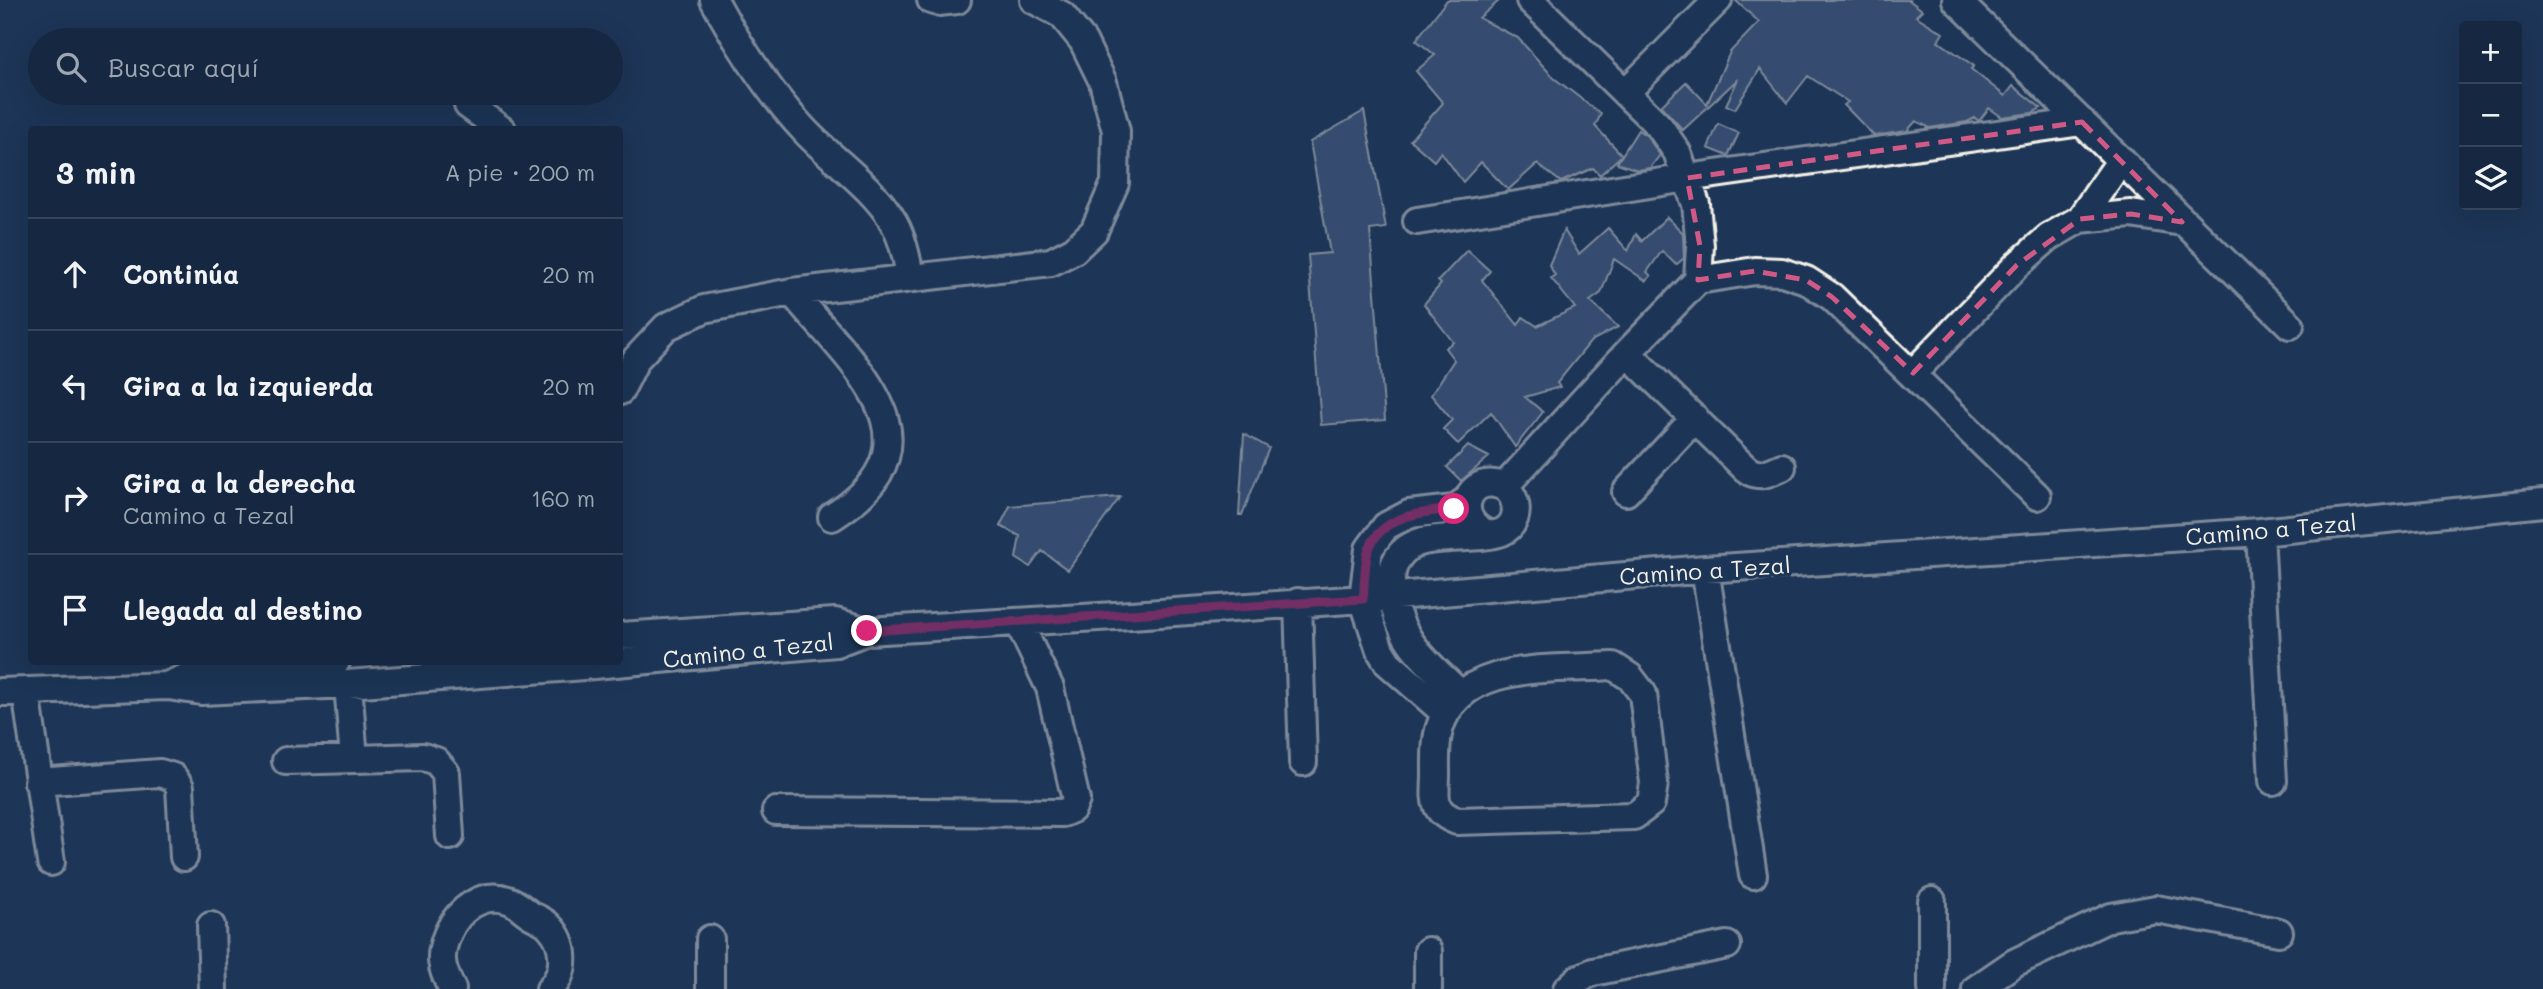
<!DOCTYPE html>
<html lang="es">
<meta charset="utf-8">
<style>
:root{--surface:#162841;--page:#23344c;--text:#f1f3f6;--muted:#9ea6b1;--line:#35445a}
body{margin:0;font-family:Mali,sans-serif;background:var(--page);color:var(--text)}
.controls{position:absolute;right:21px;top:21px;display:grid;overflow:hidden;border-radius:7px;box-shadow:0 7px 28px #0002}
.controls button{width:63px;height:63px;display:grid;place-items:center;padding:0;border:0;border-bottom:2px solid var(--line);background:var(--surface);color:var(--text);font:35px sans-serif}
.stop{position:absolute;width:21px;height:21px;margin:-16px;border:5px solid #db2777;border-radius:50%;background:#fff}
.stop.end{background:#db2777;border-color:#fff;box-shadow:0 2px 7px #0008}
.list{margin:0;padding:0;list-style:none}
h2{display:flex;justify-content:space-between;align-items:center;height:91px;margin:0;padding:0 28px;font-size:30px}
h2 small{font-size:23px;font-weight:400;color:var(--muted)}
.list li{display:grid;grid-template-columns:46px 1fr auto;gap:21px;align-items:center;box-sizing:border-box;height:112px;padding:0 28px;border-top:2px solid var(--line)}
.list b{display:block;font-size:26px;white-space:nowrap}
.list p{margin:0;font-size:23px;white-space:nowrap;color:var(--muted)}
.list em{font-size:23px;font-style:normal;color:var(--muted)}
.icon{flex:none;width:38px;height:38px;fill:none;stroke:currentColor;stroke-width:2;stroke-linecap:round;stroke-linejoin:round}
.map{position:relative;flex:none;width:2543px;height:989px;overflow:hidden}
.search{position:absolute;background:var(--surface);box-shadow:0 7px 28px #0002;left:28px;top:28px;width:595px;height:77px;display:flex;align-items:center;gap:18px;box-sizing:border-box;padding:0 24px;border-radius:38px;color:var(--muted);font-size:26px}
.panel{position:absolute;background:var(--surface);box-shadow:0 7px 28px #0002;left:28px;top:126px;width:595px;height:539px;border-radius:7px}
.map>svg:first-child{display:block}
</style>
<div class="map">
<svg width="2543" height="989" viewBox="0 0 2543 989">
<rect width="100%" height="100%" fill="#1d3557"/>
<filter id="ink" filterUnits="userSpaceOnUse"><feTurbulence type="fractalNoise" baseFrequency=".0143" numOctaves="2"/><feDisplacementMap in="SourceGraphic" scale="14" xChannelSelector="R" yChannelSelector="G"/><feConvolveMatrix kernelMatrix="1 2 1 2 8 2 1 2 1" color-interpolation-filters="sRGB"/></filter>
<g filter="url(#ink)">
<path fill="#52678e" stroke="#f4f1e8" stroke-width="2" d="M1447 0H1500L1479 18 1518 38 1554 78 1601 114 1595 126 1622 155 1600 175 1593 168 1561 182 1537 164 1508 190 1481 162 1463 182 1441 152 1434 161 1410 140 1443 103 1416 71 1435 55 1416 40Z
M1735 0H1909L1922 10 1916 16 1943 33 1938 41 1974 66 1971 69 2005 96 2013 86 2041 108 2032 113 2002 117 1989 108 1979 121 1975 118 1967 122 1930 128 1916 121 1907 131 1874 136 1844 105 1848 102 1808 76 1787 103 1760 69 1735 109 1726 105 1738 79 1683 130 1661 106 1686 82 1707 104 1730 52 1759 22Z
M1364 111 1386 228 1370 230 1385 420 1321 425 1308 255 1330 253 1310 142Z
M1718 124 1739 133 1728 156 1708 148Z
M1638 130 1647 136 1660 155 1650 168 1638 170 1617 163Z
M1667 217 1683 233 1684 258 1676 265 1662 251 1647 272 1651 276 1646 281 1614 259 1601 293 1590 301 1618 327 1591 341 1557 383 1560 387 1525 397 1543 412 1515 447 1491 412 1458 444 1443 429 1452 420 1431 395 1454 360 1445 348 1453 342 1424 304 1441 284 1438 281 1467 250 1490 271 1482 280 1518 325 1523 317 1537 326 1575 308 1551 278 1555 275 1549 265 1564 230 1579 254 1608 228 1628 251 1636 234 1642 241Z
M1244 434 1269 448 1242 515H1239Z
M1468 446 1489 457 1461 481 1447 467Z
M1120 497 1068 570 1042 551 1030 567 1016 558 1020 536 1000 526 1010 506Z"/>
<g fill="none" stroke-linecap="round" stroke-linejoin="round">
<g stroke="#f4f1e8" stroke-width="32">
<path id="minor" d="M714 0C740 48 769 93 806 132 833 160 874 188 893 221 903 238 907 258 910 277
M931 0 938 2 957 0
M1530 0 1659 126 1677 152 1696 204 1700 246 1698 280
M1956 0 2290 325
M1625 93 1718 0
M468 105 502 130
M2080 219 2131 214 2182 222
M1417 221 1687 178 2082 122
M792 292C851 364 951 442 832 517
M1627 353 1746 469C1759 479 1768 473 1782 467
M1913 373 2017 265 2049 237 2080 219 2121 160
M620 391 636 359 666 327 704 309 792 292 1051 262 1074 250 1094 231 1115 183 1116 131 1103 82 1083 41 1062 15 1034 0
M1504 487 1627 353 1698 280 1755 271 1782 272 1806 280 1832 297 2037 496
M1626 492 1695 418
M2260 532 2273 781
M1705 569 1753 875
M1298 602 1303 762
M620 636 835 622 867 631
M1613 666 1630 677 1643 694 1654 783 1651 803 1634 816 1457 821C1430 811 1436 798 1436 773 1436 759 1435 744 1439 730 1458 659 1555 670 1613 666Z
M348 684 354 759
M169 685 197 673 336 662
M0 692 168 686 201 691 348 684 572 667 836 643 867 631 1131 615 1363 599 1705 569 2260 532 2543 503
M26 692 51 862
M1460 694C1444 678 1425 662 1412 644 1390 613 1374 554 1423 541 1444 536 1485 539 1502 532 1524 522 1518 487 1495 484 1464 479 1454 522 1489 534
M1445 713 1388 663 1380 650 1363 599 1369 549 1386 526 1409 514 1454 509 1468 499
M286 761 423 757 436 761 446 773 450 836
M38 782 160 773 173 777 180 787 184 857
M776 811 1063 813 1072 809 1076 800 1050 688 1019 623
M1932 901V989
M211 926 213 989
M710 939V989
M452 989C441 968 438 956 448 933 458 910 482 891 508 900 516 902 523 910 531 915 536 918 545 921 549 926 566 943 567 972 550 989
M1428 989V951
M1567 989 1578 979 1593 972 1727 945
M1976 989 2014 963 2111 917 2156 909 2279 932"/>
</g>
<use href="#minor" stroke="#1d3557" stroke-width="26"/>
</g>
</g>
<g fill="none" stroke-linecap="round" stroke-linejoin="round" filter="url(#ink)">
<path stroke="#db2777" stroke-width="9" d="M867 631 1363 599C1365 585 1364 561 1369 549 1383 514 1423 512 1454 509"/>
</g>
<path d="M0 0H2543V989H0ZM2082 122 2182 222 2131 214 2080 219 2017 265 1913 373 1832 297 1806 280 1755 271 1698 280 1700 246 1687 178Z" fill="#1d3557" fill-opacity=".55" fill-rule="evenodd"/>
<path fill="none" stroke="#d15985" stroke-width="5" stroke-dasharray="14 9" stroke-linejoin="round" d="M2082 122 2182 222 2131 214 2080 219 2017 265 1913 373 1832 297 1806 280 1755 271 1698 280 1700 246 1687 178Z"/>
<g text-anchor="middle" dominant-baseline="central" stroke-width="6" stroke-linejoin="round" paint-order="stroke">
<g font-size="23" fill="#f4f1e8" stroke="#1d3557">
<text transform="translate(2271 529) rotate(-5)">Camino a Tezal</text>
<text transform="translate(1705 570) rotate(-4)">Camino a Tezal</text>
<text transform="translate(748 650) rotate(-6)">Camino a Tezal</text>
</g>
</g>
</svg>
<div class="controls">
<button>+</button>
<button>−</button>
<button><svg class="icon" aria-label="layers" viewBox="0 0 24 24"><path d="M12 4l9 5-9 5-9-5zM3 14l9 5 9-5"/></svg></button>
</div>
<div class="stop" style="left:1454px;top:509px"></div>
<div class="stop end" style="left:867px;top:631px"></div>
<div class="search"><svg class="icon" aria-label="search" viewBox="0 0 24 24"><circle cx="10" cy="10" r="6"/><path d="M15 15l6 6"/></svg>Buscar aquí</div>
<section class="panel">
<h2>3 min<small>A pie · 200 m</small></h2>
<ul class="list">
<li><svg class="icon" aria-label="ahead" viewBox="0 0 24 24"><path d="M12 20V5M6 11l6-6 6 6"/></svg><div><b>Continúa</b></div><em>20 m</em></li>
<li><svg class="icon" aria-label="left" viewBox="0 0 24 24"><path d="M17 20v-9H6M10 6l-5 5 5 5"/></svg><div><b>Gira a la izquierda</b></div><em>20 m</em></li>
<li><svg class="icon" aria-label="right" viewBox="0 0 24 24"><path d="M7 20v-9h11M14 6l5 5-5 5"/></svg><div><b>Gira a la derecha</b><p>Camino a Tezal</p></div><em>160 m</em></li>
<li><svg class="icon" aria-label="arrive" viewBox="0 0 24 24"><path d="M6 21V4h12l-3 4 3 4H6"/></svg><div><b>Llegada al destino</b></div></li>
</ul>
</section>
</div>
